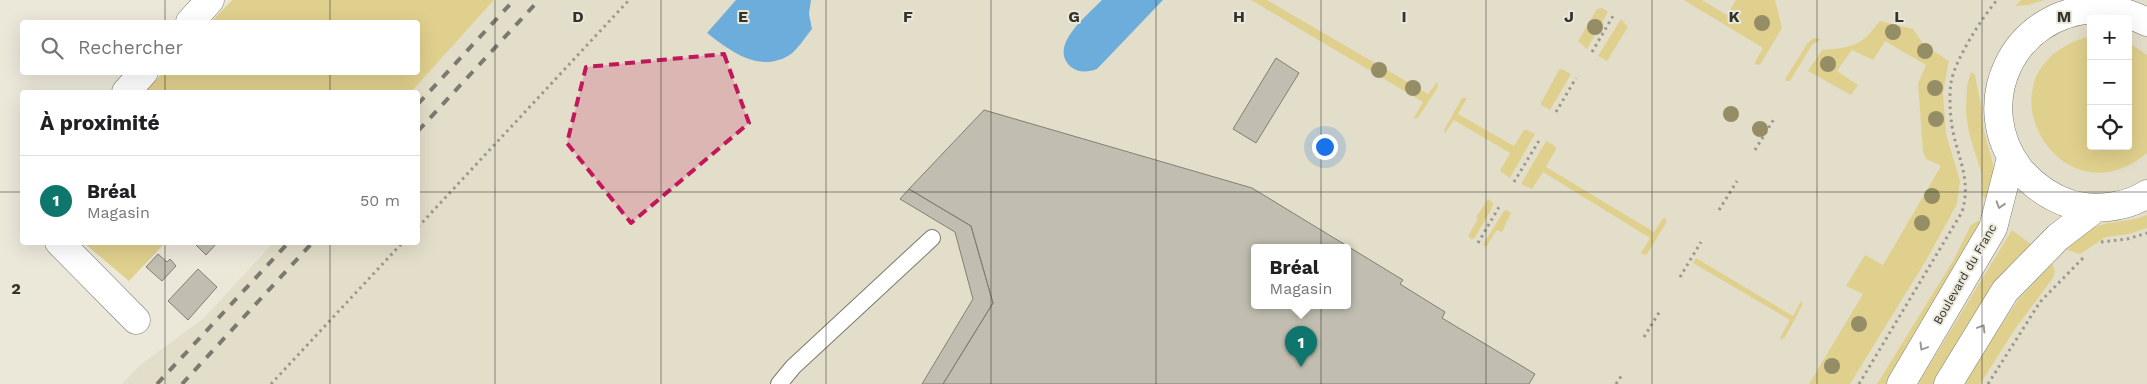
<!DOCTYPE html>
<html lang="fr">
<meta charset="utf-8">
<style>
:root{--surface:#fff;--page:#f6f6f6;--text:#202124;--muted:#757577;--line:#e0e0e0;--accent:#0f766e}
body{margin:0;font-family:"Work Sans",sans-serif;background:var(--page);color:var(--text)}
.controls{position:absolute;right:15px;top:15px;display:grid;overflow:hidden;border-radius:5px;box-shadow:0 5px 20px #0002}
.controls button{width:45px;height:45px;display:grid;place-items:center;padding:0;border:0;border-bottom:1px solid var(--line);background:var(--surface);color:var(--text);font:25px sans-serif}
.you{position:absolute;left:1324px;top:146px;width:18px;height:18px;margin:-12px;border:4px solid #fff;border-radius:50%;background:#1a73e8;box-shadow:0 0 0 8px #1a73e833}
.badge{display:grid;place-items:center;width:32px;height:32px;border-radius:50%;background:var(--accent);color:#fff;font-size:16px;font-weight:700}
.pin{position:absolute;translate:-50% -41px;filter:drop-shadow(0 1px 2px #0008)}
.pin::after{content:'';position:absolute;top:26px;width:18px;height:15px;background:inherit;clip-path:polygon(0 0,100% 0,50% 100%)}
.popup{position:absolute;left:1251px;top:244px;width:100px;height:65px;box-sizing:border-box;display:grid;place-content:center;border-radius:5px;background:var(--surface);filter:drop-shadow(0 1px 4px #0005);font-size:16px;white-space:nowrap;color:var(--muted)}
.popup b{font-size:19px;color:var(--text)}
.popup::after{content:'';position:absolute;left:50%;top:100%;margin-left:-10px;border:10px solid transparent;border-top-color:var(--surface)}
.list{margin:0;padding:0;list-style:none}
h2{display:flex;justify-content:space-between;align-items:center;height:65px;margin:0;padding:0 20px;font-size:21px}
h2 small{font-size:16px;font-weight:400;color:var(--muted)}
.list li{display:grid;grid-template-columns:32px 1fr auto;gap:15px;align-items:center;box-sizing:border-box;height:90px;padding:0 20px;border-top:1px solid var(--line)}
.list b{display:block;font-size:19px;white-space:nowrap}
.list p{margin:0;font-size:16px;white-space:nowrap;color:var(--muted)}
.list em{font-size:16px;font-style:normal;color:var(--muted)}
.icon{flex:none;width:28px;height:28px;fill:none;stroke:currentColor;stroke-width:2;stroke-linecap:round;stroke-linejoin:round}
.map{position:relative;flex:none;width:2147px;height:384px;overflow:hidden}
.search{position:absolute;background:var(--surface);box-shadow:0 5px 20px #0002;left:20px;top:20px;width:400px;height:55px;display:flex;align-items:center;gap:12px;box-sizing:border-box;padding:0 18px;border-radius:5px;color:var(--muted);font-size:19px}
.panel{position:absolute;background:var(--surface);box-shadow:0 5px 20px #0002;left:20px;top:90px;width:400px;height:155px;border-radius:5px}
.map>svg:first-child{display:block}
</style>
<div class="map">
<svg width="2147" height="384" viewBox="0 0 2147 384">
<rect width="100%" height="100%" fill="#ebe8da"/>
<path fill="#e3dec9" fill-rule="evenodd" d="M494 0H2147V384H122L140 365 203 319 273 243 418 242V92H411ZM2091 19H2128V146H2091ZM1255 248H1347V306H1255Z"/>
<path fill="#e0d08d" d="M232 0H494L411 92H144L163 73 418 72V22H211Z
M1251 0H1267L1428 94 1437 82 1438 87 1418 118 1413 119 1423 102Z
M1684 0H1702L1727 15 1736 0H1775L1782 28 1760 65 1755 64V62L1763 48Z
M2021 0H2045L2028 5 2015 6Z
M1602 8 1608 12 1587 49 1578 41 1597 9Z
M1621 19 1628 27 1607 61 1598 56Z
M1880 21 1913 29 1924 45 1949 61 1943 92 1946 134 1960 181 1957 204 1928 257 1850 384H1809L1863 294 1846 286 1865 255 1883 265 1941 166 1926 159 1923 151 1918 84 1926 65 1885 41 1873 60 1852 50 1837 71 1858 85 1851 95 1808 71 1822 50C1836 49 1856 48 1867 36 1872 31 1875 26 1880 21Z
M2091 36V146H2128V42L2147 55V153C2058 228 1969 67 2091 36Z
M1813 38 1821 39 1812 45 1790 81H1786L1785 79 1807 44Z
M1562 69 1571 74 1550 110 1541 105V103L1559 70Z
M1971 72 1975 75 1981 105 1983 127 1996 176 1987 200 1982 196 1981 172 1969 133 1966 113 1967 86Z
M1462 98H1467L1458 114 1514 146 1524 130H1527L1535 134 1510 178 1500 171 1510 153 1454 120 1445 133 1444 130Z
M1546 141 1555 146 1556 149 1546 167 1654 232 1664 217 1666 219V223L1647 254 1644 255 1641 253 1650 238 1543 172 1532 189 1521 184Z
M1488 199 1493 203 1492 208 1474 239H1471L1468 236 1478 219 1476 217Z
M1507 210 1511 213 1502 232 1497 230 1486 247 1484 246V243L1504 211Z
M2147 215V228L2129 234 2106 237 2080 254 2067 250C2071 244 2076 240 2081 236 2106 216 2121 226 2147 215Z
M1978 221 1989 222 1893 384H1877L1953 261 1971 225Z
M2012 230 2036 248 1940 384H1918Z
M84 243H165L129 281Z
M1696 258 1793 316 1801 301 1803 304 1785 337 1781 340 1780 338 1790 320 1693 263Z
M2052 263 2055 271 2053 278 2015 329 1980 384H1964L1991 340 2019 299Z"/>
<path fill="#6caddc" d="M736 0H811L809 14 812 29C805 37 797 51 788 56 758 73 729 50 707 33Z
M1102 0H1163L1097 69C1088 72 1079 73 1071 67 1047 46 1088 15 1102 0Z"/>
<path fill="#c1beb1" stroke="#827f73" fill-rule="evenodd" d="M1276 58 1299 73 1256 143 1233 129Z
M984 110 1252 188 1403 280 1400 284 1445 312 1442 318 1535 374 1529 384H943L993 303 971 226 909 189ZM1255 248H1347V306H1255Z
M909 189 971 226 993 303 943 384H922L973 299 955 232 900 199Z
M193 242H218L206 255Z
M158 254 167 262 170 259 176 266 162 281 146 267Z
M198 269 217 287 188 320 168 301Z"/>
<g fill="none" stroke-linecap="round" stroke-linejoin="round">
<g stroke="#7c7a6d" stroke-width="18">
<path id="lane" d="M779 384 793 367 932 238"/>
</g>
<g stroke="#7c7a6d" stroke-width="29">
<path id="street" d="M190 22 210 0
M126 92 144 72
M59 242 136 320"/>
</g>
<g stroke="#7c7a6d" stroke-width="29">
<path id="secondary" d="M2147 22C2131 14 2114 8 2096 9 2013 12 1969 104 2020 170 2034 186 2049 197 2070 204 2093 211 2126 208 2147 194
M1901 384 1993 228 2011 158
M1948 384 2005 291 2058 237 2096 208"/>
</g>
<path stroke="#9a988e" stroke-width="3" stroke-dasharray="2.5 4" stroke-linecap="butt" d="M1592 52 1613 16
M1556 112 1576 78
M1755 150 1774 119
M1514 182 1540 139
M1719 210 1737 181
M418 227 629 0
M2101 242 2127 239 2147 233
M1478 243 1499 207
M1680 277 1701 242
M1644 337 1660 311
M271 384 403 242
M1616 384 1622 375
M1859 384 1962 212C1972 179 1957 157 1952 126 1950 114 1949 95 1951 83 1955 59 1982 18 1997 0
M1988 384 2040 302 2085 256"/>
<use href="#lane" stroke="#fff" stroke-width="16"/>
<use href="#street" stroke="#fff" stroke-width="28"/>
<use href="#secondary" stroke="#fff" stroke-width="28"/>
<path stroke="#7b7970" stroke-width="4" stroke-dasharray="9 9" stroke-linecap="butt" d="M418 104 514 0
M418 131 539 0
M157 384 289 242
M182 384 313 242"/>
</g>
<g fill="#958d65">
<circle cx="1762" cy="23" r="8"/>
<circle cx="1595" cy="27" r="8"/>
<circle cx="1893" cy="32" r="8"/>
<circle cx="1925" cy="51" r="8"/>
<circle cx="1828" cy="64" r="8"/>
<circle cx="1379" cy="70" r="8"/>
<circle cx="1413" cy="88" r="8"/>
<circle cx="1935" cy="88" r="8"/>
<circle cx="1731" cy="114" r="8"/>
<circle cx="1936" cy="119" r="8"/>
<circle cx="1760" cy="129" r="8"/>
<circle cx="1932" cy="196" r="8"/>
<circle cx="1922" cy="223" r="8"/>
<circle cx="1859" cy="324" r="8"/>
<circle cx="1832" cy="366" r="8"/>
</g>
<defs><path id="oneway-chevron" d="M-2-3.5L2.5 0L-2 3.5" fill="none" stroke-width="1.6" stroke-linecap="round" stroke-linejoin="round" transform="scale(1.25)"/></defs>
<g stroke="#9a9996">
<use href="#oneway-chevron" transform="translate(2000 205) rotate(107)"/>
<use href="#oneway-chevron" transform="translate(1982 328) rotate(-59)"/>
<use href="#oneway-chevron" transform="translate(1923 347) rotate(121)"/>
</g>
<path fill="#c2185b" fill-opacity="0.2" stroke="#c2185b" stroke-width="4" stroke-dasharray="10 6" stroke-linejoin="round" d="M724 54 749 123 631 223 567 143 586 67Z"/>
<path fill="none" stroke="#34332e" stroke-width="1" stroke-opacity="0.55" d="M165 0V22M330 0V22M495 0V384M661 0V384M826 0V384M991 0V384M1156 0V384M1321 0V384M1486 0V384M1652 0V384M1817 0V384M1982 0V384M165 72V92M330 72V92M0 192H22M418 192H2147M165 242V384M330 242V384"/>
<g text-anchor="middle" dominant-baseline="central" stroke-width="4" stroke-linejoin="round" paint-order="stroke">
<g font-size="12" fill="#34332e" stroke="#ebe8da">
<text transform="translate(1965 274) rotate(-60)">Boulevard du Franc</text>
</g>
</g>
<g font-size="16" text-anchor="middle" font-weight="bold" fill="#34332e" stroke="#ebe8da" stroke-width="4" stroke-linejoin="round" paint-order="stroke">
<text x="578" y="22">D</text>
<text x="743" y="22">E</text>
<text x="908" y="22">F</text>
<text x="1074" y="22">G</text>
<text x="1239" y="22">H</text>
<text x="1404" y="22">I</text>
<text x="1569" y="22">J</text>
<text x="1734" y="22">K</text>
<text x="1899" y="22">L</text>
<text x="2064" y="22">M</text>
<text x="16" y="294">2</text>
</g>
</svg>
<div class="controls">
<button>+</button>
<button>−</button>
<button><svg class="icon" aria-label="locate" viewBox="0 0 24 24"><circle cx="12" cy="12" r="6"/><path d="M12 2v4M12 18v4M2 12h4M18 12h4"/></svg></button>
</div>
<div class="you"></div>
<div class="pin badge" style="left:1301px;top:367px">1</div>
<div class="popup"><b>Bréal</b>Magasin</div>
<div class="search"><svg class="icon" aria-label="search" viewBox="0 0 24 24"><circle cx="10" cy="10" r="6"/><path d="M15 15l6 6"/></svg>Rechercher</div>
<section class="panel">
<h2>À proximité<small></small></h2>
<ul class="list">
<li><span class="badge">1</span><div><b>Bréal</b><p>Magasin</p></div><em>50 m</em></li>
</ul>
</section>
</div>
